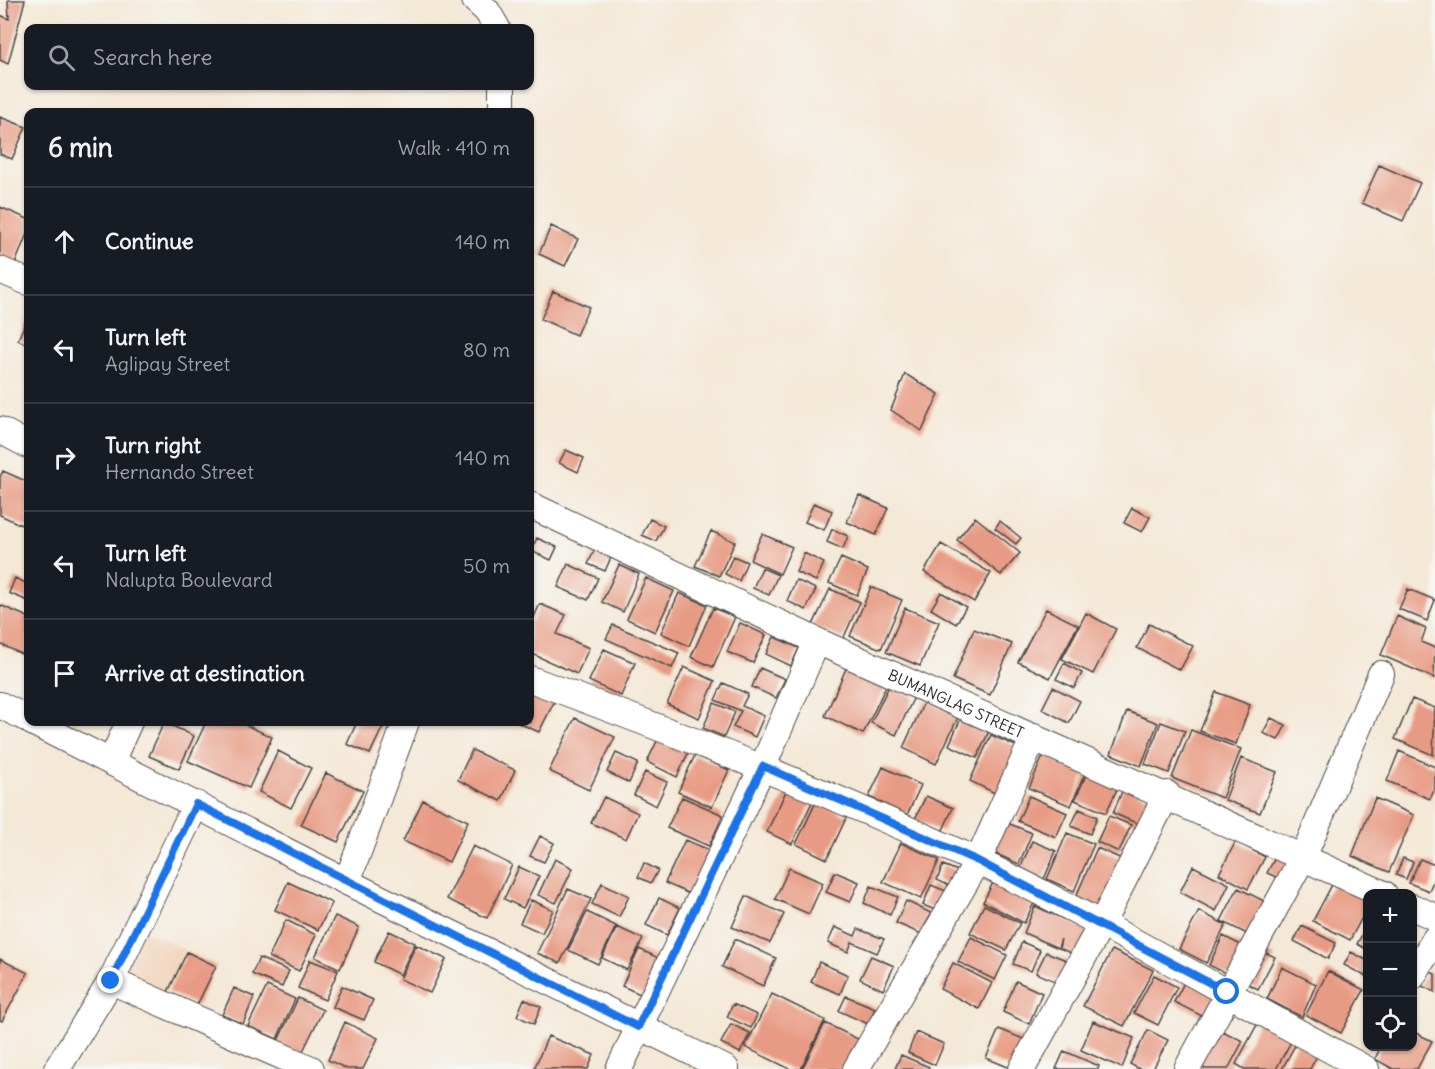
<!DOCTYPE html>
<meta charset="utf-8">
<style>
:root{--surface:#171b24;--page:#20242c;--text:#f1f3f6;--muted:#9ea1a6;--line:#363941}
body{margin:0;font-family:Delius,sans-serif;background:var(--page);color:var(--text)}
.controls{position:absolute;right:18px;bottom:18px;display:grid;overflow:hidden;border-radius:12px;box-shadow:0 2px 4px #0004}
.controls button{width:54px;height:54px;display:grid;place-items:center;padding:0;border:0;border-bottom:2px solid var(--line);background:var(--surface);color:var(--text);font:30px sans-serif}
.stop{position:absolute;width:18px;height:18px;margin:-14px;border:4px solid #1a73e8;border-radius:50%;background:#fff}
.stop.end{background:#1a73e8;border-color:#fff;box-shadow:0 2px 6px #0008}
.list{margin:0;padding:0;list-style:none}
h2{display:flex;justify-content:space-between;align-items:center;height:78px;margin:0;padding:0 24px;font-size:26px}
h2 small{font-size:20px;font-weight:400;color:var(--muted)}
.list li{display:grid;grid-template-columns:39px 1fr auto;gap:18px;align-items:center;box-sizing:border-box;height:108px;padding:0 24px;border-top:2px solid var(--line)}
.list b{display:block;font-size:22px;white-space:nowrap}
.list p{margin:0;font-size:20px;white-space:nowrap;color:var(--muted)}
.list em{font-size:20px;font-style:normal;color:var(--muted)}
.icon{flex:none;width:33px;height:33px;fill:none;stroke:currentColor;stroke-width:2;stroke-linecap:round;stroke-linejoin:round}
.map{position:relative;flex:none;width:1435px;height:1069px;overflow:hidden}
.search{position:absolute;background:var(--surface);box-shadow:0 2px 4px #0004;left:24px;top:24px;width:510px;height:66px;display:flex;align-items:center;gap:15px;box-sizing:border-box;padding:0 21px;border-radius:12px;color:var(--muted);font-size:22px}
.panel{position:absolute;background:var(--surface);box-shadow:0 2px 4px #0004;left:24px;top:108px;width:510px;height:618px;border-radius:12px}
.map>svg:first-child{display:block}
</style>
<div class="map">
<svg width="1435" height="1069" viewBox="0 0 1435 1069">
<rect width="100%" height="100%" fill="#f6f6f2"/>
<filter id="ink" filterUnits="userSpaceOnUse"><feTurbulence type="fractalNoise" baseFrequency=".0167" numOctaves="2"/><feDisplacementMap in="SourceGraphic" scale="12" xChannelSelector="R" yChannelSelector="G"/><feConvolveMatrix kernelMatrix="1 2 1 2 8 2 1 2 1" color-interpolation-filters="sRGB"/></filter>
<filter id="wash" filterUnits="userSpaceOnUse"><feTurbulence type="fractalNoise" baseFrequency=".008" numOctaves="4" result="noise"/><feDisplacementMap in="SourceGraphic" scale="24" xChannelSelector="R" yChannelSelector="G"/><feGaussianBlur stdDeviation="1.35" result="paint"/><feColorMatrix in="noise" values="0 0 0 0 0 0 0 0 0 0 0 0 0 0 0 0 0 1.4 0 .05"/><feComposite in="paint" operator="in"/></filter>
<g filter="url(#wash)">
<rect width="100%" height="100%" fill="#f4e8d6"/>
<path fill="#f2d5bd" d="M144 931 186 950 164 997 121 977Z"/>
<g id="blocks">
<path fill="#e89b84" d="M8 0H25L8 64 0 60V15L9 19Z
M0 117 26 127 12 159 0 154Z
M1379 165 1420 183 1403 221 1362 203Z
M0 207 28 219V231L15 264 0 259Z
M551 226 578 239 565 266 539 254Z
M553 291 589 307 576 335 541 319Z
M28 316V345L18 340Z
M905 374 939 394 922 431 891 410Z
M566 450 584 458 578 472 559 463Z
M3 471 28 482V528L0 515V477Z
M859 495 888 508 876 535 847 522Z
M814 503 832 511 824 530 805 522Z
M1132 508 1150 517 1142 532 1124 523Z
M975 517 1020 553 1001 575 957 540Z
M650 519 664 526 656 541 642 535Z
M1000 521 1021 538 1016 544 995 528Z
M832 529 848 536 843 549 827 542Z
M711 531 735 542 719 576 695 566Z
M762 534 792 547 780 574 750 560Z
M537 538 557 547 551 560 531 551Z
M941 544 991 573 974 602 924 572Z
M596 547 612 555 605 571 588 564Z
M804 553 824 563 816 581 796 572Z
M733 556 747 562 739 581 725 574Z
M841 558 868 570 857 595 829 583Z
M568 564 598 578 588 600 558 587Z
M619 565 639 574 623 612 602 602Z
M762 568 778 575 769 595 753 588Z
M15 578 28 584V601L9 593Z
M646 578 674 591 655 632 627 619Z
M796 580 816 589 806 610 787 601Z
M871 587 902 600 881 649 850 636Z
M830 589 860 602 843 639 813 625Z
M1408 589 1435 600 1427 621 1399 609Z
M941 592 966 607 956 624 931 609Z
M679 593 707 605 689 646 661 633Z
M540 604 566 615 557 634 589 648 577 674 530 653V626Z
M0 605 28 617V657L0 644Z
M713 608 735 617 713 667 691 657Z
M905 608 939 622 920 666 886 652Z
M1046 609 1078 625 1050 678 1018 662Z
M1086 613 1116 629 1093 674 1062 659Z
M1397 616 1426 629 1421 642 1435 648 1434 678 1381 655Z
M740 623 766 635 753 663 727 652Z
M1149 624 1193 646 1180 670 1137 648Z
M613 625 679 653 672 668 606 639Z
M974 629 1012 644 990 695 953 679Z
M774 637 799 648 791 666 766 654Z
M604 649 635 663 621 696 589 681Z
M1064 663 1082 673 1074 688 1056 679Z
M848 664 888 682 863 734 825 716Z
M684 667 715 681 699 718 667 704Z
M760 668 785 679 776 698 752 687Z
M723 683 748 694 742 706 764 716 755 737 733 727 741 711 715 700Z
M889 686 914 697 896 735 871 723Z
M1053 687 1080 701 1069 723 1042 709Z
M530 690 554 702 539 732 516 722H530Z
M1216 692 1250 705 1236 744 1200 731Z
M1412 699 1435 708 1433 755 1395 739Z
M925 700 959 715 936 764 903 748Z
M714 703 735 712 724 737 703 728Z
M1127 711 1158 723 1141 766 1111 754Z
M575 718 615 737 589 790 549 771Z
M961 718 989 731 977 758 949 745Z
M1271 718 1286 725 1278 740 1263 733Z
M164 722 194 736 179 769 149 756Z
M206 722H239L272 737 249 788 188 761Z
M357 722H385L370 754 347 744Z
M1161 722 1185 731 1169 773 1145 764Z
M1191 730 1241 749 1222 798 1172 778Z
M991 735 1025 750 1003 797 970 781Z
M659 737 689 751 677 777 647 762Z
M472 750 515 770 501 801 458 780Z
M278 751 311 768 291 808 259 792Z
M1399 751 1435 767V788L1430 799 1387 781Z
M616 753 638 763 629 783 607 772Z
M1044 754 1085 773 1071 806 1029 788Z
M695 755 729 770 712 807 678 792Z
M1241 758 1277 772 1260 813 1225 800Z
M883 767 921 785 907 815 869 797Z
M645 772 667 782 656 806 634 795Z
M326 773 363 791 338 842 301 825Z
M1087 773 1118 787 1106 813 1075 800Z
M1124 787 1154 800 1143 826 1113 813Z
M787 789 813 800 792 844 767 832Z
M926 796 953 808 942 832 915 819Z
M1029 796 1067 813 1056 837 1018 821Z
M604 797 638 813 626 839 591 823Z
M682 797 723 815 709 846 667 828Z
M1375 798 1414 815 1389 872 1352 856Z
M423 800 468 821 449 862 403 841Z
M816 802 847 816 827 859 796 844Z
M1079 809 1097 817 1090 834 1071 826Z
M1109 816 1131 825 1119 852 1097 842Z
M1000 820 1032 833 1019 864 987 850Z
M1067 833 1094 844 1074 891 1047 879Z
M540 836 554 843 544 862 530 856Z
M685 840 714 852 694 896 665 883Z
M1032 841 1056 851 1044 879 1020 869Z
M1236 841 1265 857 1248 889 1219 874Z
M901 843 939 860 921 899 883 882Z
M473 846 512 865 487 918 447 899Z
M1097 848 1124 860 1102 910 1075 899Z
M1277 854 1296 864 1287 882 1267 873Z
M1403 858 1413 862 1406 879 1396 875Z
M555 859 573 868 556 903 538 895Z
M1420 859 1435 865V876L1429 891 1409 883Z
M644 863 658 870 651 883 638 877Z
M943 865 965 874 958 890 937 880Z
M1193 866 1229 884 1216 911 1180 892Z
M519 867 539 876 523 908 504 899Z
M789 868 823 883 809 914 775 899Z
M835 872 859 882 850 902 826 892Z
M995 879 1036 899 1024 923 983 902Z
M1334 881 1368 898V906L1350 940 1313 921Z
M288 882 332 903 318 930 275 910Z
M602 883 629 896 619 917 592 904Z
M931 885 953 894 945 914 923 905Z
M871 886 898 897 890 915 864 903Z
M1238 888 1270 904 1253 937 1221 921Z
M568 889 591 899 560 963 537 953Z
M746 896 784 914 770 943 732 927Z
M659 898 680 908 667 935 646 925Z
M531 900 553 910 542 933 520 923Z
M906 901 935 915 926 936 896 923Z
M984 905 1020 923 1006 950 970 933Z
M1035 906 1092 932 1081 957 1059 948 1061 939 1058 948 1024 933Z
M1199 911 1226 925 1206 963 1179 949Z
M587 912 616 926 598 964 568 950Z
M335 916 359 927 340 969 315 957Z
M286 920 316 935 299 971 269 957Z
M1368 923V950L1357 944Z
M1302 926 1336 943 1328 959 1294 941Z
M617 927 643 939 627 970 602 958Z
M835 927 855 936 858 929 884 939 877 953 852 942 848 952 828 943Z
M389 931 415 943 400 975 374 962Z
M1223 936 1247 948 1233 977 1209 965Z
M971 937 1007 955 995 980 958 962Z
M735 939 776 958 763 986 722 967Z
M1022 942 1040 950 1031 971 1013 964Z
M416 945 446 959 430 993 400 979Z
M639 949 667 962 649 998 622 986Z
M1112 950 1153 970 1124 1026 1083 1006Z
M1260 950 1275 957 1258 989 1244 982Z
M187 952 216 966 197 1005 168 992Z
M1046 952 1071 962 1062 984 1036 973Z
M1351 952 1368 961 1367 977 1344 965Z
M871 956 894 966 883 990 860 979Z
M259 958 289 971 282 987 252 974Z
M0 959 28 973 2 1021 0 1020Z
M310 960 338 971 325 1000 298 988Z
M819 962 848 975 840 994 811 982Z
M953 963 992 983 979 1009 940 989Z
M1282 967 1316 984 1302 1017 1267 999Z
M1328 971 1364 990 1341 1033 1306 1015Z
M1428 971 1435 974V992L1420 985Z
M1154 975 1177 987 1158 1025 1134 1013Z
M1186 979 1219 996 1208 1019 1174 1002Z
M1016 981 1042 993 1029 1024 1003 1012Z
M267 986 295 999 277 1039 248 1026Z
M342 986 373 1000 364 1020 333 1007Z
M234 988 254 997 243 1024 222 1015Z
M772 994 825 1020 801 1069H790L745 1047Z
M846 996 875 1008 868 1024 839 1011Z
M298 998 323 1010 301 1055 277 1043Z
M524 999 541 1007 534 1024 517 1016Z
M733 1004 757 1015 751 1028 727 1017Z
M1093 1021 1134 1038 1122 1068 1081 1050Z
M1259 1021 1293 1038 1276 1069H1244L1236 1064Z
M345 1022 378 1038 363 1069H347L328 1060Z
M825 1023 864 1042 850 1069H802Z
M731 1024 750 1033 740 1053 721 1043Z
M1212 1026 1243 1041 1228 1069H1205L1193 1063Z
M999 1029 1028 1041 1013 1069 986 1058Z
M1148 1030 1168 1040 1153 1069H1139L1130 1064Z
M1412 1031 1432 1041 1417 1069H1393L1375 1059 1381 1046H1412Z
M916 1032 944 1044 935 1065 908 1053Z
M548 1036 594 1055 588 1069H534Z
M1298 1040 1319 1052 1310 1069H1282Z
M1064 1051 1099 1066 1098 1069H1056Z
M901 1055 929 1067 928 1069H895Z"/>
</g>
</g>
<g filter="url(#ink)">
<use href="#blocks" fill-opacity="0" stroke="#494745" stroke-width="1.5"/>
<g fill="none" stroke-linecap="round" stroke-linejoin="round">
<g stroke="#494745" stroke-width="28">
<g id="minor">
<path d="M475 0 487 11 497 28"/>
<path d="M502 112V86"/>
<path d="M0 270 28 282"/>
<path d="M0 430 28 445"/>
<path id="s1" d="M530 505 817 641 1384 894"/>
<path d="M530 679C680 735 831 792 977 861 1110 924 1236 1000 1366 1069"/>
<path d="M0 705 28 719"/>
<path d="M32 722 347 882 726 1069"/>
<path d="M111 762 129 722"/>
<path d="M347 882 406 722"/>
<path d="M1412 907 1435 917"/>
<path d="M1412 977 1435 939"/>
<path d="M111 981 311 1069"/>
<path d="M57 1069 111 981 196 804"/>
<path d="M619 1069 763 766 817 641"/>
<path d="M856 1069 978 861 1034 737"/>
<path d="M1022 1069 1101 925 1167 794"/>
<path d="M1187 1069 1304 855 1381 674"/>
</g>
</g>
<use href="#minor" stroke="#fff" stroke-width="26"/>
</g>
</g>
<g fill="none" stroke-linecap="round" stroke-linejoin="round" filter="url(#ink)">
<path stroke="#1a73e8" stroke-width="8" d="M111 981 196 804 638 1027 763 766 978 861 1227 992"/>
</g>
<g text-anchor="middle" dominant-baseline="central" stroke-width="5" stroke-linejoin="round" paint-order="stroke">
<g font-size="15" fill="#2b2b2b" stroke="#f6f6f2">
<text stroke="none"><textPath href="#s1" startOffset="470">BUMANGLAG STREET</textPath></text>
</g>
</g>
</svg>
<div class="controls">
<button>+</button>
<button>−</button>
<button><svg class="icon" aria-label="locate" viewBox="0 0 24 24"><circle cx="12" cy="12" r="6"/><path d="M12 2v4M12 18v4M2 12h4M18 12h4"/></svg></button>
</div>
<div class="stop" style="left:1227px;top:992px"></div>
<div class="stop end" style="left:111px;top:981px"></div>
<div class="search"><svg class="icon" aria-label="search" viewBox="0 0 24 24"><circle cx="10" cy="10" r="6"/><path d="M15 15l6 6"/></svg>Search here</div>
<section class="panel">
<h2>6 min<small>Walk · 410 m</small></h2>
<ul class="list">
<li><svg class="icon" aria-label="ahead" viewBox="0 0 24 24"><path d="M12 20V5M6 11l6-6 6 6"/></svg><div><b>Continue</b></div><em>140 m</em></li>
<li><svg class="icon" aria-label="left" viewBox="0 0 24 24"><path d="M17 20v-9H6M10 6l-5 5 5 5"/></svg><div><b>Turn left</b><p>Aglipay Street</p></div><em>80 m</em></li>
<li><svg class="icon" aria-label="right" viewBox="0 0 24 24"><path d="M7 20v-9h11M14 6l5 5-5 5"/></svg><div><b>Turn right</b><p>Hernando Street</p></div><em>140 m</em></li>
<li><svg class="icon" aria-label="left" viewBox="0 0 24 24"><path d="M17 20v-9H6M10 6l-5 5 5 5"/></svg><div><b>Turn left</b><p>Nalupta Boulevard</p></div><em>50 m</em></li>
<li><svg class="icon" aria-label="arrive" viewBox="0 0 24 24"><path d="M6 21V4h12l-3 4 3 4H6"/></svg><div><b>Arrive at destination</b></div></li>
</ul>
</section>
</div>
